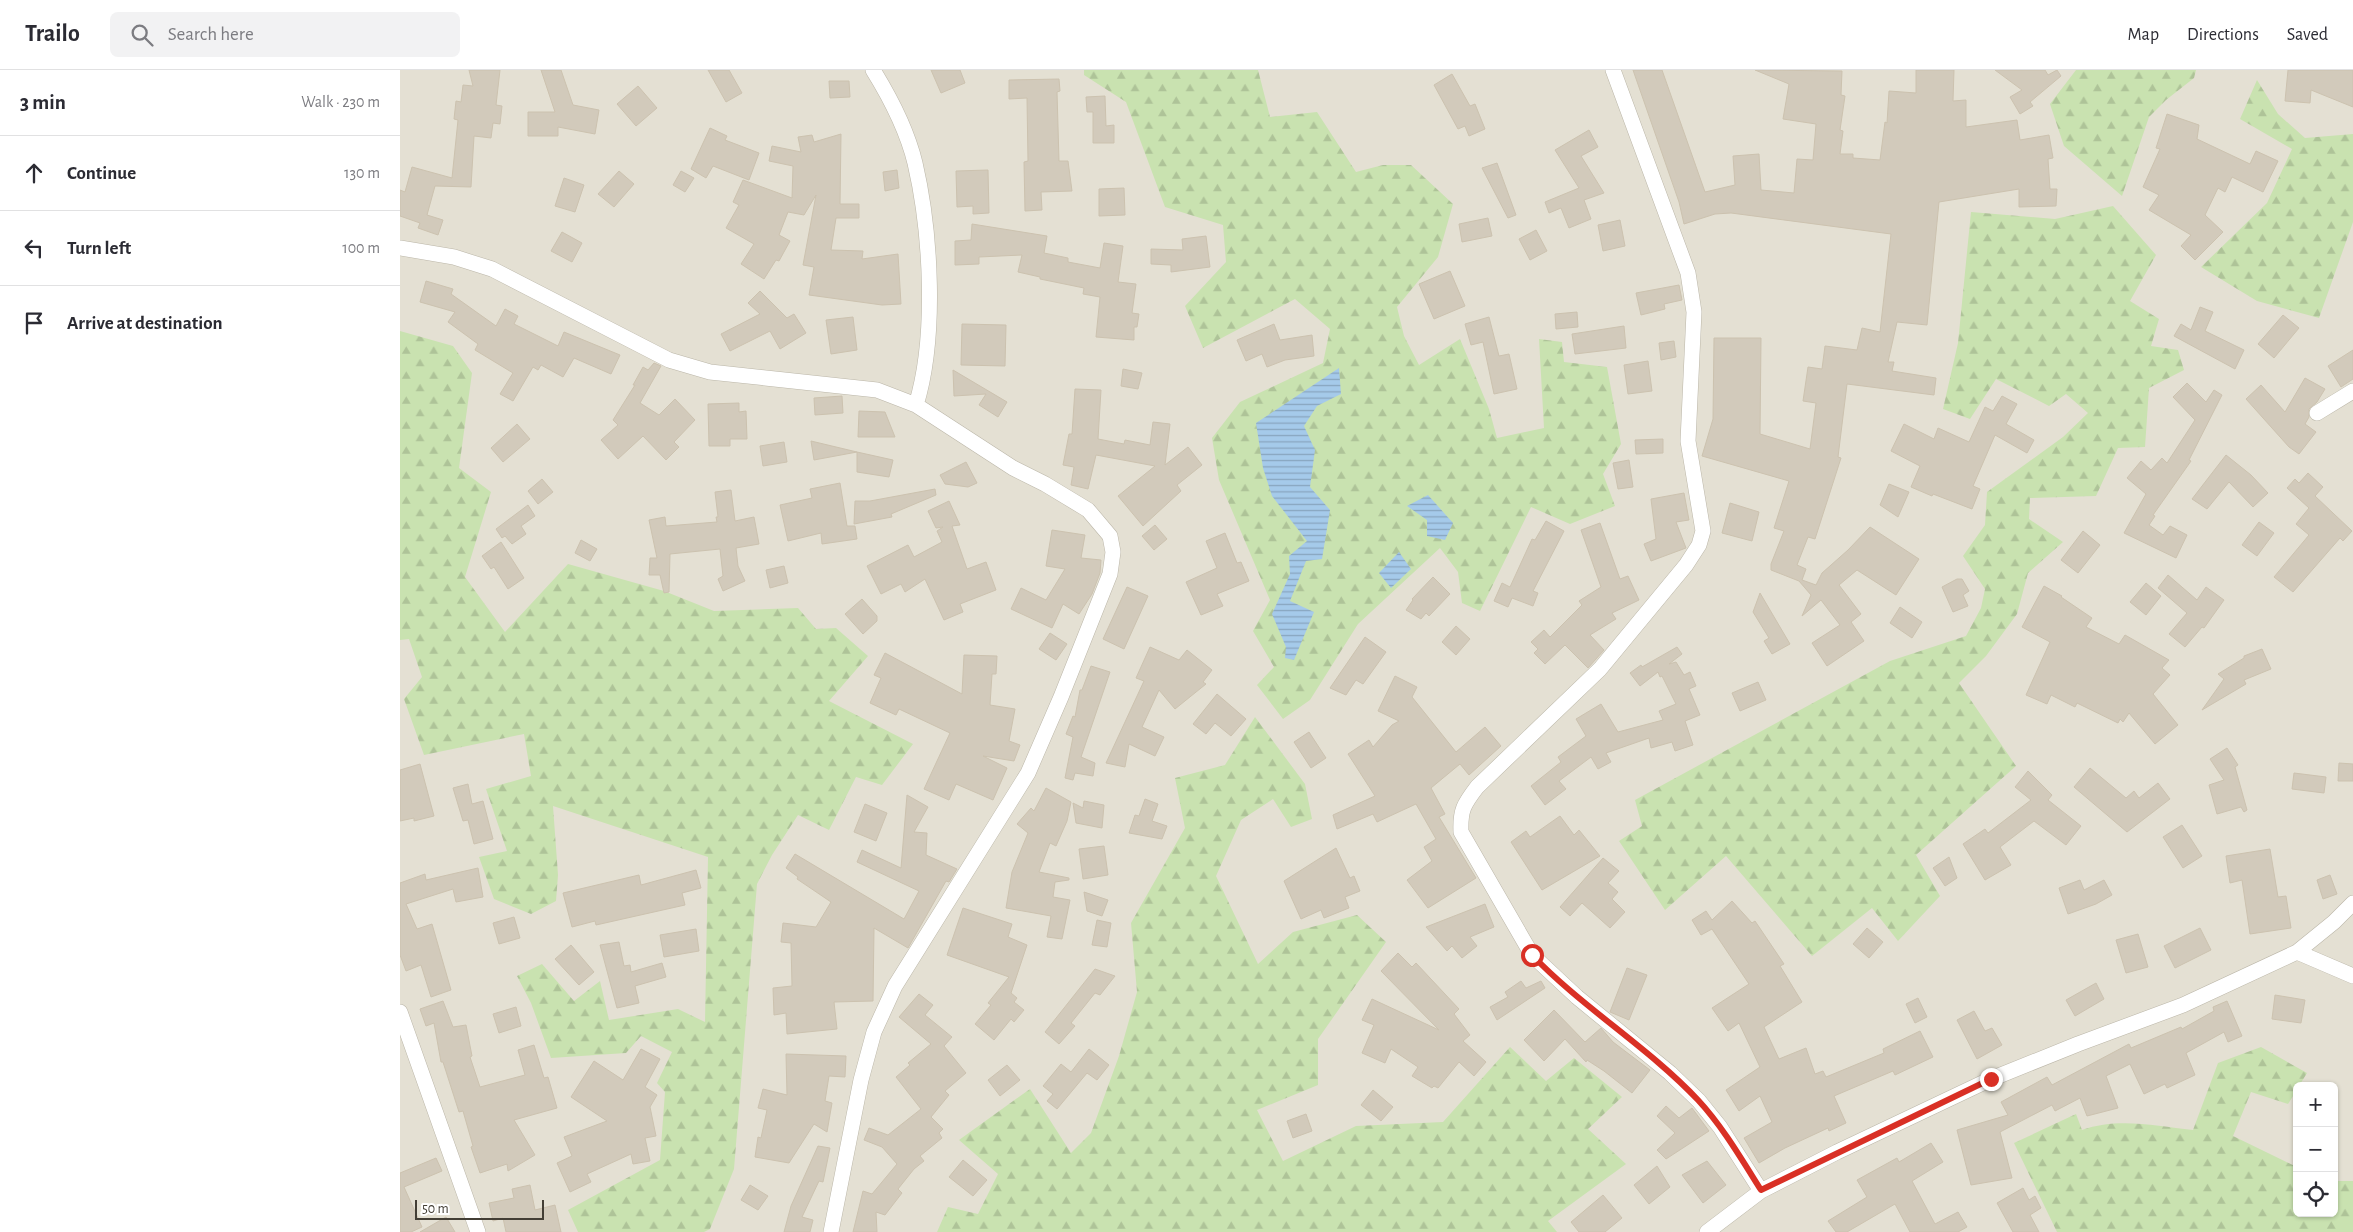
<!DOCTYPE html>
<meta charset="utf-8">
<style>
:root{--surface:#fff;--page:#f2f2f3;--text:#2b2b33;--muted:#7c7c81;--line:#e1e1e2}
body{margin:0;font-family:"Alegreya Sans",sans-serif;background:var(--page);color:var(--text)}
.controls{position:absolute;right:15px;bottom:15px;display:grid;overflow:hidden;border-radius:8px;box-shadow:0 1px 4px #0004}
.controls button{width:45px;height:45px;display:grid;place-items:center;padding:0;border:0;border-bottom:1px solid var(--line);background:var(--surface);color:var(--text);font:25px sans-serif}
.scale{position:absolute;left:15px;bottom:12px;width:129px;box-sizing:border-box;padding-left:5px;border:2px solid #433e35;border-top:0;font-size:14px;line-height:18px;white-space:nowrap;color:#433e35;-webkit-text-stroke:4px #fff;paint-order:stroke}
.stop{position:absolute;width:15px;height:15px;margin:-11px;border:4px solid #d93025;border-radius:50%;background:#fff}
.stop.end{background:#d93025;border-color:#fff;box-shadow:0 1px 5px #0008}
.list{margin:0;padding:0;list-style:none}
h2{display:flex;justify-content:space-between;align-items:center;height:65px;margin:0;padding:0 20px;font-size:21px}
h2 small{font-size:16px;font-weight:400;color:var(--muted)}
.list li{display:grid;grid-template-columns:32px 1fr auto;gap:15px;align-items:center;box-sizing:border-box;height:75px;padding:0 20px;border-top:1px solid var(--line)}
.list b{display:block;font-size:19px;white-space:nowrap}
.list em{font-size:16px;font-style:normal;color:var(--muted)}
.icon{flex:none;width:28px;height:28px;fill:none;stroke:currentColor;stroke-width:2;stroke-linecap:round;stroke-linejoin:round}
.map{position:relative;flex:none;width:1953px;height:1162px;overflow:hidden}
header{display:flex;align-items:center;gap:30px;box-sizing:border-box;height:70px;padding:0 25px;background:var(--surface);border-bottom:1px solid var(--line)}
header strong{font-size:24px}
nav{display:flex;gap:28px;margin-inline-start:auto;font-size:18px}
.search{width:350px;height:45px;background:var(--page);display:flex;align-items:center;gap:12px;box-sizing:border-box;padding:0 18px;border-radius:8px;color:var(--muted);font-size:19px}
main{display:flex}
aside{flex:1;background:var(--surface)}
.map>svg:first-child{display:block}
</style>
<header>
<strong>Trailo</strong>
<div class="search"><svg class="icon" aria-label="search" viewBox="0 0 24 24"><circle cx="10" cy="10" r="6"/><path d="M15 15l6 6"/></svg>Search here</div>
<nav><a>Map</a><a>Directions</a><a>Saved</a></nav>
</header>
<main>
<aside>
<h2>3 min<small>Walk · 230 m</small></h2>
<ul class="list">
<li><svg class="icon" aria-label="ahead" viewBox="0 0 24 24"><path d="M12 20V5M6 11l6-6 6 6"/></svg><div><b>Continue</b></div><em>130 m</em></li>
<li><svg class="icon" aria-label="left" viewBox="0 0 24 24"><path d="M17 20v-9H6M10 6l-5 5 5 5"/></svg><div><b>Turn left</b></div><em>100 m</em></li>
<li><svg class="icon" aria-label="arrive" viewBox="0 0 24 24"><path d="M6 21V4h12l-3 4 3 4H6"/></svg><div><b>Arrive at destination</b></div></li>
</ul>
</aside>
<div class="map">
<svg width="1953" height="1162" viewBox="0 0 1953 1162">
<defs>
<pattern id="forest-firs" width="22" height="20" patternUnits="userSpaceOnUse" patternTransform="scale(1.25)"><rect width="22" height="20" fill="#c9e2b0"/><path d="M5 1l3.5 6h-7zM16 11l3.5 6h-7z" fill="#aec398"/></pattern>
<pattern id="water-rules" width="6" height="5" patternUnits="userSpaceOnUse" patternTransform="scale(1.25)"><rect width="6" height="5" fill="#a5caea"/><path d="M0 2.5h6" fill="none" stroke="#88a5be"/></pattern>
</defs>
<rect width="100%" height="100%" fill="#f1eee5"/>
<path fill="#e4e0d3" fill-rule="evenodd" d="M0 0H1953V1162H0ZM1897 1016H1934V1143H1897Z"/>
<path fill="url(#forest-firs)" d="M684 0H858L870 47 917 42 956 102 983 95H1011L1053 134 1038 187 997 237 1004 266 1019 295 1060 269 1089 339 1097 368 1144 358 1139 269 1162 272 1164 292 1207 297 1221 374 1203 404 1215 436 1170 454 1131 437 1080 541 1062 533 1058 502 1040 478 958 554 910 630 883 649 857 615 874 597 853 561 870 530 819 410 812 368 840 332 923 293 930 259 895 229 803 278 785 236 826 192 823 155 765 137 726 32 684 5Z
M1676 0H1796L1794 8 1766 30 1749 47 1722 126 1664 76 1650 34Z
M1857 10 1878 44 1905 68 1953 64V152L1919 248 1857 231 1801 197 1867 133 1892 79 1840 49Z
M1713 136 1756 185 1730 231 1759 249 1751 276 1778 280 1784 300 1749 318 1745 377 1718 378 1696 426 1630 428 1629 449 1663 472 1628 503 1617 544 1586 586 1559 613 1616 696 1516 785 1540 826 1498 871 1472 838 1412 886 1326 786 1265 840 1219 771 1242 756 1235 730 1490 591 1566 566 1581 538 1585 519 1563 486 1585 455 1587 422 1663 367 1688 343 1666 324 1649 336 1596 309 1570 349 1543 339 1558 273 1571 142 1655 149Z
M0 261 53 276 72 303 59 398 91 422 65 507 105 562 168 494 264 521 314 541 398 538 416 559 436 558 468 586 429 631 513 674 482 715 456 707 429 760 398 745 372 785 357 814 334 1099 310 1159 304 1162H178L168 1140 260 1090 265 1022 257 1013 272 982 241 966 226 983 151 988 131 933 117 906 142 894 174 931 200 911 209 950 278 939 305 952 308 787 153 736 158 805 156 831 131 844 94 829 79 787 107 781 86 719 131 706 124 664 24 685 4 629 22 607 9 569 0 570Z
M855 647 905 714 912 749 891 757 873 729 841 750 816 806 858 894 893 862 957 845 986 872 918 969V1015L857 1040 883 1091 956 1056 1043 1052 1110 977 1146 1011 1174 988 1222 1027 1188 1059 1226 1094 1148 1151 1157 1162H537L548 1137 578 1144 598 1104 559 1070 630 1019 671 1083 691 1063 719 986 737 922 731 853 785 758 775 708 825 695Z
M1861 977 1907 1003 1899 1016H1897V1020L1888 1034 1851 1022 1833 1066 1897 1097V1143H1934V1111H1953V1162H1657L1614 1073 1676 1044 1682 1060C1718 1047 1756 1056 1793 1060L1818 993Z"/>
<path fill="url(#water-rules)" d="M939 298 941 324 917 336 904 356 915 380 910 417 930 440 922 489 906 491 890 531 914 542 894 590 885 588 886 577 872 544 890 504 889 486 907 471 872 426 863 398 856 353Z
M1028 425 1053 453 1045 470 1027 466V450L1007 436Z
M999 482 1011 499 991 518 979 503Z"/>
<path fill="#d2cabb" stroke="#ccc2af" d="M69 0H100L96 35 102 36 100 54 93 53 91 68 74 66 71 117 35 116 27 145 43 150 38 165 18 158 20 153 0 146V120L5 122 12 97 52 108 58 50 54 49 56 31 61 32 63 15 73 16Z
M141 0H161L173 35 199 40 195 64 158 57V66H128V42H155Z
M308 0H329L342 23 326 32Z
M531 0H560L565 13 541 23Z
M1233 0H1262L1305 122 1335 115 1333 86 1359 84 1361 120 1394 123 1397 89 1413 90 1416 54 1383 49 1389 14 1355 0 1442 1 1441 25 1445 26 1440 60 1443 61 1440 84H1453V88L1480 90 1485 52 1487 53 1489 21 1516 23V0H1554L1553 31 1566 30V57L1617 50 1620 70 1649 65 1653 88 1648 89 1650 119H1657L1656 136 1619 137V119L1539 132 1527 255 1497 252 1488 292H1494L1492 301 1536 308 1534 325 1447 314 1438 387 1441 388 1415 469 1408 467 1397 495 1406 499 1402 510 1416 515 1422 503 1448 480 1470 457 1519 489 1496 525 1457 500 1439 515 1461 544 1451 552 1464 571 1427 596 1412 573 1440 555 1421 530 1402 546 1411 525 1399 511 1371 500V494L1384 461 1374 458 1389 411 1302 386 1313 349 1314 268H1361L1360 364 1410 379 1416 333 1403 331 1408 297 1422 299 1425 276 1457 280 1462 258 1480 262 1491 164 1331 143 1315 144 1284 154 1279 132Z
M1595 0H1645L1648 5 1657 0 1661 6 1630 32 1633 36 1620 44 1610 27 1622 20Z
M1888 0H1953V37L1911 20 1910 33 1885 31Z
M1052 4 1070 36 1075 34 1085 59 1069 66 1065 56 1058 59 1034 15Z
M659 9 660 21 657 22 659 91H668L672 121 641 122 642 140 625 141 624 92 628 91 627 28 609 29V10Z
M429 11H449L450 27 430 28Z
M238 16 257 38 236 56 217 34Z
M705 26 706 56 714 55V73H693V42H687L686 27Z
M1767 44 1799 55 1797 69 1850 94 1856 81 1878 91 1863 122 1832 107 1825 122 1818 118 1805 145 1823 162 1795 190 1781 176 1791 165 1749 140 1759 125 1743 117 1760 79 1756 78Z
M310 58 327 66 325 70 359 83 349 110 313 96 306 108 291 99Z
M1189 60 1198 77 1181 86 1204 123 1184 130 1191 149 1169 158 1161 138 1149 143 1145 132 1179 118 1155 80Z
M441 64 440 134H459V148H436L431 180 463 181 462 189 498 184 501 234 482 235 409 225 414 197 403 195 416 125 404 145 388 142 379 165 390 171 379 191 376 190 364 209 341 194 354 174 326 158 339 135 333 132 343 110 392 128 393 96 369 91 372 76 401 82 398 67 412 65 414 72Z
M1097 93 1116 145 1108 148 1082 98Z
M497 100 499 118 485 121 483 102Z
M588 100 589 143 573 144V136L557 137 556 101Z
M219 101 234 114 214 137 198 124Z
M281 101 294 108 285 122 273 115Z
M164 108 184 115 175 142 155 136Z
M724 118 725 145 699 146V119Z
M1088 148 1092 166 1062 172 1059 154Z
M1220 150 1225 176 1203 181 1198 155Z
M572 154 647 166 644 183 668 188V192L700 198 704 173 723 176 718 212 736 214 732 243 739 244 737 257H734V270L696 267 700 227 683 224 684 218 640 209V207L618 202 622 185 579 187V194L555 195V171L571 170Z
M1136 160 1147 181 1130 190 1119 169Z
M162 162 182 173 172 192 151 181Z
M806 166 810 197 771 202V195L751 194V179L783 180 782 169Z
M1050 201 1065 236 1034 249 1019 214Z
M26 211 53 219 51 224 96 256 105 239 118 246 114 254 158 276 164 262 220 285 211 304 174 288 163 307 141 295 138 300 133 297 113 331 100 324 113 303 75 280 78 274 48 252 55 242 20 232Z
M1279 215 1282 230 1264 234 1265 239 1241 245 1236 223Z
M360 221 387 248 394 244 406 263 380 279 370 261 330 281 321 264 360 244 348 233Z
M1800 237 1813 242 1805 261 1844 280 1835 299 1774 266 1781 254 1791 260Z
M1177 242 1178 257 1156 259 1155 244Z
M1883 245 1899 258 1874 288 1858 274Z
M453 247 457 280 431 284 426 250Z
M1089 247 1099 286 1109 284 1117 319 1094 324 1083 272 1071 275 1065 254Z
M562 254 606 255 605 296 561 295Z
M874 254 880 270 912 265 914 286 885 290 867 297 862 284 846 291 837 270Z
M1224 256 1226 278 1175 284 1172 264Z
M1274 271 1276 287 1261 290 1259 273Z
M1953 280V309L1941 317 1928 296Z
M1248 291 1252 321 1228 324 1224 295Z
M254 293 261 296 240 333 259 345 275 329 295 350 274 372 279 377 266 390 243 366 218 389 201 370 218 355 213 350 235 315H233L243 297 248 300Z
M723 299 742 303 738 319 721 316Z
M553 300 607 332 598 347 579 335 586 324 554 326Z
M1905 308 1925 319 1917 332 1909 339V347L1905 354 1916 362 1899 384 1889 377 1846 329 1861 315 1885 342Z
M1787 313 1806 332 1814 320 1822 325 1789 390 1791 391 1753 445 1755 446 1749 455 1763 465 1770 456 1787 465 1776 488 1724 463 1746 424 1727 408 1741 391 1751 400 1762 388 1767 393 1795 350 1773 327Z
M675 319 701 320 698 369 724 374 725 370 750 375 753 352 770 354 765 395 788 377 802 395 777 415 781 421 743 456 718 426 755 396 696 385 688 419 671 415 674 397 663 395 669 364H672Z
M442 326 443 343 415 345 414 328Z
M1602 326 1617 334 1606 354 1634 370 1627 383 1595 365 1573 416 1580 419 1572 439 1533 424 1532 426 1511 417 1520 396 1491 381 1504 354 1534 369 1538 358 1569 372 1585 337 1593 341Z
M339 333V342L346 341 347 369H330V376H309L308 334Z
M459 341 485 342 495 367H458Z
M117 354 130 369 103 392 91 378Z
M1263 369V383L1236 384 1235 370Z
M411 371 457 382 414 390Z
M384 372 387 392 363 396 360 376Z
M457 382 493 390 489 407 457 402Z
M1826 385 1851 405 1868 423 1853 437 1829 412 1807 439 1792 429Z
M1229 390 1233 417 1218 419 1213 393Z
M566 392 577 413 568 417 545 414 540 405Z
M1908 403 1923 417 1915 426 1952 461 1943 471 1940 468 1893 522 1874 507 1909 465 1896 454 1909 438 1887 418 1895 409 1899 413Z
M142 409 153 422 138 434 128 421Z
M440 413 447 456H455L457 469 422 474 421 463 388 471 380 435 412 428 410 419Z
M1489 414 1509 422 1498 447 1480 435Z
M535 419 536 425 491 444 492 447 454 454 455 431H470Z
M331 420 335 451 354 447 359 474 336 478 338 496 345 511 323 521 318 509 323 506 320 479 270 484 269 522 264 523 260 505H249L250 488H257L249 450 265 447 266 456 317 452 316 447H318L315 422Z
M1284 423 1289 450 1276 452 1286 478 1251 491 1244 474 1256 469 1251 429Z
M549 431 560 455 552 456 567 499 586 492 596 520 560 534 563 542 544 550 525 509 505 522 501 514 481 524 467 496 508 475 514 487 542 472 537 461 543 457 536 458 528 441Z
M1330 433 1359 442 1352 471 1322 463Z
M128 435 135 446 121 456 126 464 112 474 105 466 102 468 96 459Z
M1146 451 1164 461 1133 521 1138 523 1133 536 1112 528 1108 537 1094 531 1102 513 1110 517 1132 469 1135 470Z
M1859 452 1874 463 1857 486 1842 475Z
M1200 453 1220 509 1228 506 1239 530 1212 543 1216 549 1190 565 1204 580 1188 598 1165 575 1145 594 1134 583 1138 579 1131 572 1144 560 1150 567 1182 535 1179 531 1201 517 1181 460Z
M755 455 767 469 754 480 742 466Z
M652 460 685 465 681 488 701 490 700 503 692 524 679 544 663 534 652 558 611 539 621 518 646 530 665 499 646 496Z
M1683 461 1700 475 1678 503 1661 490Z
M825 463 837 493 841 492 849 511 817 524 823 536 801 545 786 512 817 498 806 471Z
M181 470 197 479 190 491 175 483Z
M101 472 124 508 108 519 94 497 91 499 82 486Z
M384 496 388 513 370 518 366 500Z
M1768 505 1797 530 1806 517 1824 530 1804 558 1802 557 1785 577 1769 564 1787 543 1758 518Z
M1033 507 1050 524 1029 546 1026 543 1021 549 1006 540 1013 530 1012 529Z
M1557 509H1562L1569 521 1563 525 1568 536 1553 542 1542 517Z
M1746 513 1761 526 1746 545 1730 532Z
M1644 516 1662 526 1661 527 1692 548 1686 557 1719 574 1725 565 1769 590 1762 598 1770 605 1753 624 1778 655 1755 674 1729 643 1723 652 1720 649 1718 653 1677 633 1675 637 1651 625 1647 634 1626 625 1650 572 1622 557Z
M727 517 748 526 724 579 703 569Z
M1360 523 1390 574 1372 584 1364 571 1369 568 1353 542Z
M462 529 477 546V551L463 564 445 544Z
M1500 537 1522 552 1512 568 1490 553Z
M1056 556 1070 569 1056 585 1042 572Z
M650 563 667 574 656 590 639 579Z
M965 567 986 582 963 614 956 610 946 625 930 618Z
M750 577 779 590 787 580 812 600 803 612 806 614 775 639 759 620 742 657 764 667 755 686 729 674 725 697 706 693 744 611 736 608Z
M1277 577 1282 584 1269 594 1276 592 1284 605 1290 602 1296 616 1289 619 1300 645 1285 651 1293 675 1275 681 1272 672 1251 678 1249 668 1206 683 1211 692 1198 699 1191 687 1159 711 1166 719 1145 735 1131 716 1161 692 1158 687 1186 666 1176 649 1201 634 1218 662 1263 650 1259 641 1276 634 1262 606 1260 607 1258 602 1240 616 1230 603 1241 595 1242 597Z
M1862 579 1871 599 1844 610 1846 614 1802 640 1824 609 1818 604 1844 588V586Z
M485 583 562 624 564 585 597 586 596 604H592L590 635 615 639 609 671 620 675 614 691 583 686 607 698 593 730 556 714 549 730 524 719 550 663 499 639 496 645 470 633 481 608 474 605Z
M691 596 710 602 681 687 695 693 693 706 675 703 673 710 665 708 673 667 666 664 673 646 675 647 680 620H682Z
M995 606 1017 617 1012 627 1056 682 1085 657 1101 676 1069 705 1060 694 1031 718 1045 744 1039 747 1076 808 1028 838 1007 810 1032 791 1024 777 1036 769 1016 734 977 752 973 744 937 759 933 745 975 726 948 684 969 670 973 677 992 655 999 651 978 641Z
M1358 612 1366 630 1340 641 1332 623Z
M817 624 846 649 831 666 815 653 806 664 793 654Z
M909 662 926 688 911 698 894 672Z
M1827 678 1838 695 1835 697 1847 740 1844 742 1841 737 1817 744 1809 715 1824 710 1810 689Z
M1939 693 1953 694V711H1938Z
M20 694 34 746 14 751V748L0 751V700Z
M1690 698 1726 728 1734 721 1739 728 1758 713 1770 729 1727 762 1674 717Z
M1628 701 1652 725 1648 730 1681 756 1666 775 1634 751 1600 777 1611 795 1585 810 1563 774 1585 759 1588 763 1631 730 1615 717Z
M1894 703 1926 707 1924 723 1892 719Z
M68 714 72 734 83 731 93 769 74 774 68 750 63 751 53 718Z
M646 718 671 732 667 751 656 776 650 773 639 802 669 808V810L655 812 653 827 670 830 662 869 647 867 651 846 606 838 612 802 628 763 617 754 631 738 634 741Z
M507 725 528 737 514 762 527 763 526 785 557 799 549 812 546 811 508 878 474 858 473 931 434 932 437 959 387 964 386 943 374 945 373 918 392 916 391 873 381 872 383 853 416 857 431 832 397 809 398 807 386 798 395 784 504 849 519 821 457 792 462 780 501 798Z
M745 729 758 734 752 751 767 756 762 769 729 763 735 745 739 746Z
M684 731 704 735 702 758 676 753 673 733 683 738Z
M465 734 487 743 476 771 454 762Z
M1160 746 1174 765 1179 760 1200 786 1142 820 1111 772 1126 761 1130 767Z
M1782 755 1802 786 1783 798 1763 767Z
M704 776 708 805 683 809 679 779Z
M936 778 950 808 954 806 960 821 945 827 949 838 924 848 921 840 901 849 884 811Z
M1870 779 1878 827 1886 826 1891 858 1850 864 1842 810 1830 813 1826 786Z
M1549 787 1557 808 1545 816 1533 798Z
M1203 788 1219 801 1208 813 1218 822 1212 829 1225 842 1210 858 1182 833 1170 846 1160 837Z
M78 798 83 827 56 832 53 819 6 834 17 859 32 854 51 920 31 927 21 895 6 901 0 885V813L25 804 26 810Z
M296 800 301 818 282 823 285 835 196 855 195 851 172 857 163 823 239 805 241 815Z
M1930 805 1937 824 1923 829 1917 810Z
M1680 810 1684 820 1704 810 1712 825 1696 834 1668 844 1659 818Z
M684 822 708 830 702 846 687 841Z
M1332 831 1352 853 1355 851 1384 894 1380 896 1402 932 1364 957 1379 989 1406 978 1415 1004 1423 1001 1426 1007 1484 983 1483 979 1520 961 1533 987 1495 1005 1493 1001 1434 1026 1446 1053 1429 1061 1428 1058 1385 1078 1359 1093 1344 1068 1372 1052 1360 1026 1339 1041 1326 1020 1360 997 1339 953 1328 961 1312 938 1349 914 1312 859 1301 865 1292 850 1306 841 1312 850Z
M1085 834 1094 857 1070 867 1077 876 1062 888 1052 876 1047 881 1026 857Z
M563 838 612 854 608 867 627 875 611 923 617 928 614 932 624 940 614 952 611 949 594 970 575 954 591 935 588 933 609 907 547 885Z
M114 847 120 868 99 874 93 853Z
M697 850 711 853 707 877 692 875Z
M1467 858 1483 872 1469 888 1453 874Z
M1800 858 1811 880 1775 898 1764 876Z
M296 859 299 881 264 887 260 865Z
M1738 864 1748 897 1726 903 1716 870Z
M219 872 224 896 230 895 231 902 262 893 266 907 235 916 239 933 217 938 200 875Z
M171 875 194 902 179 915 155 889Z
M998 883 1012 897 1016 893 1059 939 1054 944 1070 965 1063 971 1086 992 1074 1006 1059 992 1038 1018 1034 1016 1032 1018 1012 1006 1018 997 991 979 985 993 962 983 974 955 962 950 972 929 1039 960 981 901Z
M1227 898 1247 905 1229 950 1210 942Z
M695 899 715 906 700 925 695 923 671 953 675 956 659 974 645 962Z
M1121 911 1126 918 1141 911 1145 918 1097 950 1090 937 1108 927 1105 922Z
M1696 913 1704 929 1675 946 1666 930Z
M519 924 533 935 525 945 552 967 544 976 566 1003 545 1021 549 1025 531 1047 543 1059 539 1063 542 1068 520 1086 524 1091 514 1099 498 1119 502 1123 485 1145 476 1142 477 1162H453L463 1121 472 1124 497 1094 482 1077 464 1070 469 1058 488 1065 521 1039 496 1007 510 995 508 993 531 974 499 947Z
M1875 925 1905 930 1901 953 1872 949Z
M1518 928 1527 947 1515 953 1506 934Z
M43 931 53 957 66 955 72 986 70 987 80 1017 125 1005 118 980 134 975 144 1008 148 1007 157 1038 114 1050 135 1085 108 1101 107 1094 80 1103 71 1077 73 1076 63 1041 59 1042 43 992H41L34 953 26 956 20 939Z
M1827 931 1842 966 1828 972 1824 962 1786 983 1795 1005 1767 1018 1765 1014 1744 1024 1730 994 1706 1006 1718 1038 1687 1046 1680 1028 1655 1041 1652 1035 1600 1062 1612 1108 1571 1115 1557 1060 1608 1045 1601 1032 1647 1007 1652 1015 1729 974 1731 978 1781 957 1782 959 1814 941 1813 937Z
M116 937 121 956 99 963 93 944Z
M1154 940 1185 972 1201 958 1213 972 1250 1000 1232 1023 1204 1001 1187 990 1186 992 1165 969 1144 991 1124 970Z
M1574 941 1585 961 1592 958 1602 975 1577 989 1557 950Z
M241 979 260 989 245 1017 257 1025 250 1037 256 1066 245 1068 250 1091 233 1094 231 1084 187 1104 191 1112 170 1122 157 1093 172 1086 164 1067 207 1051 171 1027 194 991 223 1010Z
M689 979 709 995 697 1010 687 1003 657 1039 647 1031 653 1024 643 1016 661 994 671 1002Z
M386 984 446 986 445 1007 429 1006 425 1031 432 1033 427 1062 414 1054 389 1093 355 1087 358 1067 361 1068 367 1040 358 1038 363 1019 387 1025Z
M607 995 620 1010 600 1026 588 1010Z
M973 1020 993 1037 981 1051 961 1035Z
M1266 1036 1279 1048 1292 1038 1309 1061 1266 1089 1257 1080 1275 1063 1257 1046Z
M906 1044 912 1061 893 1068 887 1051Z
M1531 1073 1543 1092 1512 1111 1535 1154 1558 1142 1567 1157 1558 1162H1510L1495 1134 1447 1162H1436L1428 1151 1467 1127 1457 1110 1497 1088 1499 1092Z
M418 1076 430 1078 423 1112 419 1111 402 1147 413 1150 410 1162H384L391 1136Z
M36 1088 42 1101 4 1117 22 1157 11 1162H0V1103Z
M563 1090 587 1110 573 1126 549 1107Z
M1307 1091 1326 1115 1303 1133 1282 1105Z
M1257 1096 1270 1117 1249 1134 1234 1115Z
M130 1115 135 1140 155 1135 161 1162H106L103 1148 93 1151 89 1133 114 1128 112 1119Z
M350 1115 368 1126 358 1140 341 1130Z
M1623 1118 1629 1130 1635 1126 1641 1138 1630 1145 1639 1162H1613L1597 1133Z
M1203 1125 1222 1148 1205 1162H1179L1171 1152Z
M46 1147 55 1162H20Z"/>
<g fill="none" stroke-linecap="round" stroke-linejoin="round">
<g stroke="#bbb6a8" stroke-width="16">
<path id="street" d="M473 0C491 29 507 60 515 93 531 162 537 267 516 335
M1213 0 1288 203 1294 242 1288 371 1303 461 1299 475 1286 495 1200 599 1077 717C1064 734 1060 740 1061 762L1132 885 1177 927 1270 1003 1299 1031 1320 1057 1361 1121
M0 178 54 187 92 199 269 290 310 302 477 320 516 335 613 398 645 414 688 440 710 466 713 482 710 504 661 627 628 703 495 916 474 962 461 1010 431 1162
M1917 343 1953 321
M1897 882 1953 906
M0 942 78 1162
M1307 1162 1361 1121 1437 1082 1591 1009 1678 974 1783 935 1897 882 1934 852 1953 833"/>
</g>
<use href="#street" stroke="#fff" stroke-width="15"/>
</g>
<g fill="none" stroke-linecap="round" stroke-linejoin="round">
<path stroke="#d93025" stroke-width="6" d="M1132 885C1183 938 1248 977 1298 1030 1323 1057 1342 1090 1361 1120L1591 1009"/>
</g>
</svg>
<div class="controls">
<button>+</button>
<button>−</button>
<button><svg class="icon" aria-label="locate" viewBox="0 0 24 24"><circle cx="12" cy="12" r="6"/><path d="M12 2v4M12 18v4M2 12h4M18 12h4"/></svg></button>
</div>
<div class="scale">50 m</div>
<div class="stop" style="left:1132px;top:885px"></div>
<div class="stop end" style="left:1591px;top:1009px"></div>
</div>
</main>
